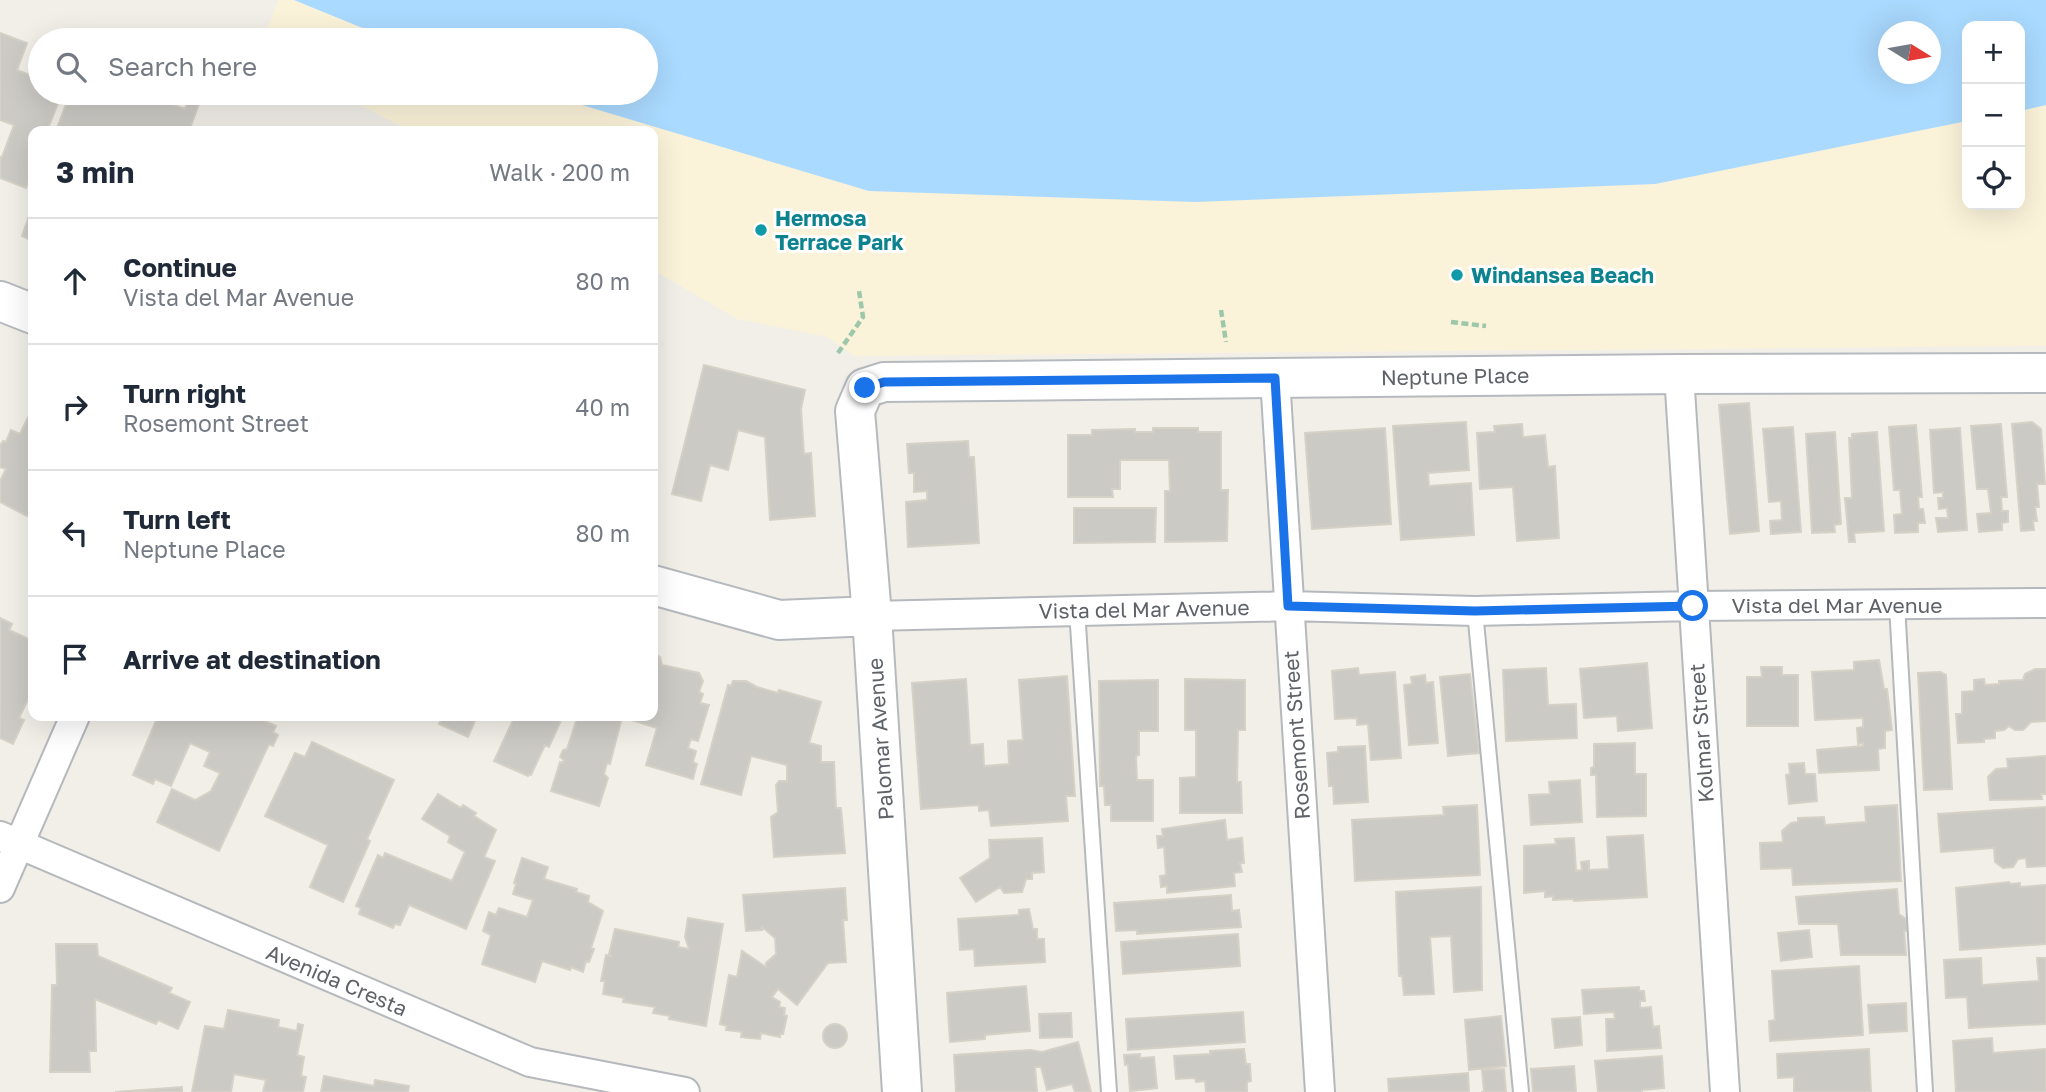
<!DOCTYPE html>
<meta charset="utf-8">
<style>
:root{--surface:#fff;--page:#f2f2f3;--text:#1f2937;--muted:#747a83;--line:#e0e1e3}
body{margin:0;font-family:"Golos Text",sans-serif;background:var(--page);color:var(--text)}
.controls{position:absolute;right:21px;top:21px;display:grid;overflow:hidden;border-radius:14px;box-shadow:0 7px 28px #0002}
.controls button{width:63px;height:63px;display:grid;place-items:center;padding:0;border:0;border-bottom:2px solid var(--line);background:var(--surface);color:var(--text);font:35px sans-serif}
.compass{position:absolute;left:1878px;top:21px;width:63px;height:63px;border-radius:50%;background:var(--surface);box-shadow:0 7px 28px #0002;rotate:101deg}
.stop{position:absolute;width:21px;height:21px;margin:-16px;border:5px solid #1a73e8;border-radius:50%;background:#fff}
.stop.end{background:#1a73e8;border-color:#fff;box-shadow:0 2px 7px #0008}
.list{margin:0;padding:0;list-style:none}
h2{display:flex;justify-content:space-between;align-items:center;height:91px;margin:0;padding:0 28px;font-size:30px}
h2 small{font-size:23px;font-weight:400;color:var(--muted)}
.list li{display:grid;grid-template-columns:46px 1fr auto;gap:21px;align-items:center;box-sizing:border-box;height:126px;padding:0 28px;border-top:2px solid var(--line)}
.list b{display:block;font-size:26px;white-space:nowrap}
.list p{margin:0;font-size:23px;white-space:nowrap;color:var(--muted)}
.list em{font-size:23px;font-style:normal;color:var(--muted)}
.icon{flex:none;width:38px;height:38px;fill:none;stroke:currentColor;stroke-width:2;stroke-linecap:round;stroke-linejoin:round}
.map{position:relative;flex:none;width:2046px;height:1092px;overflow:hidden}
.search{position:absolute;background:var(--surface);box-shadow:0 7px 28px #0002;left:28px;top:28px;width:630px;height:77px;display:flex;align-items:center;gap:18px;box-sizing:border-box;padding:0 24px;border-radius:38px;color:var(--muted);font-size:26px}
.panel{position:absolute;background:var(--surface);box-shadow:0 7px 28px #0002;left:28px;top:126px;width:630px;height:595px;border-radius:14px}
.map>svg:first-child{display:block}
</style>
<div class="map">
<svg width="2046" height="1092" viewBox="0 0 2046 1092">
<rect width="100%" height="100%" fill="#f1efe8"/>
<path fill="#fbf3d9" d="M278 0H294L392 40H264Z
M337 93H542L869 191 995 194 1655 184 1967 121V205H2020V111L2046 105V346L854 356 828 337 737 319 653 270V131H410Z"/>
<path fill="#aadaff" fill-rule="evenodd" d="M294 0H2046V105L2020 111V26H1967V121L1655 184 1195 202 869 191 542 93H646V40H392ZM1888 32H1930V74H1888Z"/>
<path fill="#cccac5" stroke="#d6d1c6" stroke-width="2" d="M0 33 27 43 17 70 40 79V93H62L47 131H33V169L26 188 0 178V157H2L14 125 0 120Z
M76 93H103L112 96 114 93H141L185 109 187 103 173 98 175 93H203L189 131H56L69 96 74 98Z
M33 205V241L22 236Z
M704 365 805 390 801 409 804 454 811 453 815 516 770 520 765 437 738 430 728 470 710 465 701 501 672 494Z
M1749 403 1759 531 1730 534 1719 405Z
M31 411 33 412V519L0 502V481L6 469 0 467V446L3 441 6 442 11 430 20 434Z
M1466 422 1469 470 1428 473 1429 486 1471 483 1474 535 1401 540 1393 426Z
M2032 422 2041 429 2045 484H2037L2039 507H2035L2037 521H2033L2034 530 2021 531 2012 424Z
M1522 424 1523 437 1545 435 1548 467 1555 466 1559 538 1517 541 1513 487 1480 489 1477 433 1495 432 1494 426Z
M2001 424 2007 497H2001L2002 511H2008V522L2002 523V530L1979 532 1977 514 1991 513 1988 489H1977L1971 426Z
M1916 425 1922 497H1918L1919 509H1923L1925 523H1918V532L1895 533 1894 515 1902 514 1900 490H1894L1889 427Z
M1793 427 1801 532 1771 534 1770 521 1782 520 1781 501 1769 502 1763 429Z
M1153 428H1198V432H1221V490H1228L1227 541 1165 542V491H1170L1169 460H1120V489H1112L1113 497H1068V435H1092V430L1135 429V432H1153Z
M1385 428 1391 524 1312 529 1305 433Z
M1960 428 1967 530 1938 532 1936 518H1948L1947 508 1939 509 1938 498H1943V492L1934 493 1930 430Z
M1835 432 1841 524 1834 525 1835 532 1812 533 1806 434Z
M1877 432 1884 531 1854 533 1855 542H1849L1845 498H1852L1849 438H1852V434Z
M968 441 969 457H974L979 543 908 547 906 502 927 500V491L914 492V473H909L907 444Z
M1074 508H1156L1155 542 1074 543Z
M0 618 12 624 9 630 33 641 31 645 33 646V689L19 718 24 720 13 744 0 738Z
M653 652 660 657 662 665 699 673 703 681 699 692 703 694 700 703 709 705 698 741 691 739 688 748 696 751 693 762 697 764 693 779 646 765 657 728 622 717 610 764 607 763 604 774 608 778 599 806 551 791 560 762 562 763 564 760 560 757 563 750 567 749 578 716H653Z
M1879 660 1884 689H1887L1892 730 1885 731V748L1878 749 1879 770 1819 773 1817 750 1863 746V743L1858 744 1857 728 1863 727V718L1815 720 1812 672 1854 670V662Z
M1647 663 1652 728 1618 731 1617 716 1584 718 1580 669Z
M1761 667H1782V675H1798V726H1747V677H1762Z
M1358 668 1359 675 1395 672 1401 758 1371 760 1368 724 1357 725V718L1335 719 1332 671Z
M1546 668 1548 705 1576 704 1577 738 1506 741 1503 670Z
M2035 669H2046V721L2031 722 2023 730H2015L2009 726 2004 730 1995 731V738L1984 739V742L1958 743 1956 714H1962V692L1974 691V680L1984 679 1985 685 1999 684V681L2023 680 2025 674Z
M1940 672 1946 675 1952 789 1924 790 1918 673Z
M1470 674 1479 753 1448 756 1440 677Z
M1425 675 1426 683 1433 682 1438 743 1409 745 1404 685 1412 684 1411 677Z
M1067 676 1075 796H1066L1068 821 991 826 989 810 979 811V805L921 809 912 683 966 679 970 745 983 744 984 766 1009 764 1008 741 1023 740 1019 680Z
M1185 679 1245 680V730H1238L1237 782H1241L1242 813H1180V778L1196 777V730H1185Z
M1158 680V731H1139V755L1136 756 1137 780H1153V821H1111V805H1105L1104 786H1100L1099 681Z
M733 681H746L757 687 778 693 779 690 821 702 809 743 821 746V762H834L836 808H841L845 853 774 857 771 817 778 812 776 785 779 781H787V765L751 756 741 795 701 784 728 685 731 686Z
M158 716H254L276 726 273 732 278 735 273 746 269 744 219 851 157 822 172 789 195 800 211 791 220 773 204 766 210 752 190 743 171 786 155 779 153 784 133 775Z
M443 716H477L468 737 439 724Z
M515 716H563L549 747 545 745 531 775 529 774 528 776 494 761Z
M312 742 394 780 367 839 370 841 343 902 310 887 328 845 265 816 295 753 305 757Z
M1635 743V774H1646V816L1597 817 1596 775H1591V768L1594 767V744Z
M1365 746 1368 802 1334 804 1333 786H1329L1327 753 1338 752V747Z
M2046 756V794H2041L2042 799 1990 800 1988 777 1996 769 2008 768 2007 759Z
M1804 763 1805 774H1815L1817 801 1789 804 1786 775 1790 774 1789 764Z
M1580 780 1582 822 1531 825 1529 795 1550 794 1549 782Z
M438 794 461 808 463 805 476 813 474 816 496 830 484 857 495 861 466 929 409 905 400 925 395 924 393 928 359 914 361 908 356 906 378 855 383 858 385 853 452 881 465 852 448 842 450 836 422 819Z
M1477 805 1480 875 1355 881 1352 820 1444 815 1443 807Z
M1897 805 1901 881 1793 885 1792 868 1761 869 1760 843 1783 842 1782 831 1791 823 1798 822V818L1824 817 1825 825 1866 822 1865 807Z
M2046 807V866L2027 867 2026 858 2018 859 2013 867 2003 868 1995 862 1994 848 1941 852 1938 814Z
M1225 820 1227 840 1242 838 1244 863H1240L1242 872 1234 873 1235 886 1167 893V886L1161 887 1160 876 1166 875 1164 847 1158 848 1157 836H1163L1162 829Z
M1643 835 1647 897 1574 901 1573 899 1553 900V896L1545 897V891L1524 893V846L1556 844 1555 839 1574 838 1576 871 1582 870 1581 862 1589 861V870L1609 869 1607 837Z
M1042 838 1044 872 1032 873V879H1026L1022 892 1004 893 1000 887 976 902 960 878 990 858 989 840Z
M522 858 548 867 544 879 577 889 576 892 589 896 588 902 603 911 591 948 594 949 589 962 586 961 583 972 571 967 570 970 542 961 535 982 482 964 491 935 483 931 489 912 496 915 499 908 527 917 533 900 513 894 516 884 514 883Z
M2009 882 2010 884 2020 883V887L2046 885V944L1960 950 1956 888Z
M1481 887 1482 990 1454 992 1451 936 1430 937 1434 994 1404 995 1402 976H1399L1396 892Z
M845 888 847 920H843L846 962 828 963 797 1005 778 989 772 997 780 1002 779 1007 785 1008 784 1015 787 1016 783 1034H780V1037L761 1033 760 1039 741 1037 742 1032 726 1030 727 1026 720 1024 729 975 737 977 742 951 766 967V963L776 954 775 938 762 927V930L746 931 743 895Z
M1897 889 1899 914 1906 919 1907 931H1904L1906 955H1841L1838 924H1799L1796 897Z
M1231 895 1232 911 1239 910 1241 927 1137 934V930L1116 931 1114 903Z
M1029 909 1033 929H1037V939H1044L1045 962 975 966 974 949 960 950 958 919 1019 915V910Z
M688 918 723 924 706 1026 669 1019 670 1016 653 1013 655 1007 623 1002 624 998 603 994 605 981H601L606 955 611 956 609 954 615 929 679 942 678 947 689 949 685 937Z
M1809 930 1812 957 1781 961 1778 933Z
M1238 934 1240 966 1123 974 1121 942Z
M56 944H97L98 956 172 988 169 993 190 1002 178 1029 158 1020 156 1024 95 999 96 1051H89L90 1072H50L52 985H57Z
M1981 958 1982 985 2039 981 2037 958H2046V1024L1969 1028 1967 997 1946 998 1944 960Z
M1859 966 1863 1035 1770 1041 1769 1021 1775 1020 1772 971Z
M1026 986 1030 1031 985 1035V1039L950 1042 947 993Z
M1639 987V991H1644L1645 1001H1640V1008L1651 1007 1653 1027 1659 1026 1661 1048 1607 1051 1606 1019H1615L1614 1012 1584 1014 1582 990Z
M1906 1003 1907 1031 1870 1033 1868 1005Z
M228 1010 279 1020 278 1027 297 1031 298 1024 303 1025 297 1055 304 1057 301 1076 306 1077 303 1092H263L266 1080 234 1074 231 1092H192L205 1026 224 1029Z
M1243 1012 1245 1042 1128 1050 1126 1019Z
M1071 1013 1072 1037 1040 1038 1039 1014Z
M1501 1016 1506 1066 1469 1070 1465 1020Z
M1580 1017 1582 1045 1555 1048 1552 1019Z
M823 1036a12 12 0 1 1 24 0a12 12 0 1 1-24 0Z
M1992 1038 1993 1053 2046 1049V1092H1956L1953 1041Z
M1078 1042 1091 1092H1075L1072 1084 1047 1090 1041 1067H1035L1037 1092H956L954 1055 1031 1050 1042 1052Z
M1244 1049 1246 1064H1250L1251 1081 1247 1082V1092H1206L1205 1081 1196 1082 1195 1078 1176 1079 1174 1056 1210 1054V1051Z
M1869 1049 1871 1092H1794V1077L1778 1078 1777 1054Z
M1140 1054V1058L1154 1057 1157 1088 1130 1091 1128 1064 1125 1065 1124 1055Z
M1662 1056 1664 1088 1642 1090V1092H1598L1595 1061Z
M1574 1066 1576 1092H1533L1531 1069Z
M1504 1069 1506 1092H1481H1484L1482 1070Z
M1468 1073 1469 1092H1389L1388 1079Z
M324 1076 374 1086 375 1080 409 1086 408 1092H321Z
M182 1087V1092H115Z"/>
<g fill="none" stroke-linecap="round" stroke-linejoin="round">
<g stroke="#b5b8bc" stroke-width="18">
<path id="lane" d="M1897 605 1925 1092
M1077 610 1109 1092
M1475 611 1521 1092"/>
</g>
<g stroke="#b5b8bc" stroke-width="32">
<path id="street" d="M1679 374 1725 1092
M1275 378 1320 1092
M872 616 1288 606 1475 611 1693 606 2046 603
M0 836 530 1062 685 1092
M0 888 75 716"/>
</g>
<g stroke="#b6babf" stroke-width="42">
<path id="secondary" d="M0 301 33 314
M653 585 779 620 872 616
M902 1092 872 616 855 411 865 388 884 382 1679 374 2046 373"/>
</g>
<path stroke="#9cc7a9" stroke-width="4.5" stroke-dasharray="7 3.5" stroke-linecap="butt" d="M1221 310 1226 342
M1451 322 1486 326
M838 353 863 317 859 291"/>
<use href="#lane" stroke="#fff" stroke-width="14"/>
<use href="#street" stroke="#fff" stroke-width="28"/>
<use href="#secondary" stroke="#fff" stroke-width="38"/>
</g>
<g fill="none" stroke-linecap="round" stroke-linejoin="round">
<path stroke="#1a73e8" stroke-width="9" d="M865 388 884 382 1275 378 1288 606 1475 611 1693 606"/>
</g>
<g fill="#0f9aa8" stroke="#fff" stroke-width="2.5">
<circle cx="761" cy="230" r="7"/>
<circle cx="1457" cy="275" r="7"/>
</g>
<g text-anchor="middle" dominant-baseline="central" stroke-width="6" stroke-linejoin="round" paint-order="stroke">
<g font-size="21" font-weight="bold" fill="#0d838f" stroke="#fff" text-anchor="start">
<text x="775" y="218">Hermosa<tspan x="775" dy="24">Terrace Park</tspan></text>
<text x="1471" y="275">Windansea Beach</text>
</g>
<g font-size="21" fill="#5f6368" stroke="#fff">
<text transform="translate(1455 376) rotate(-1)">Neptune Place</text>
<text x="1837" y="605">Vista del Mar Avenue</text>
<text transform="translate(1144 609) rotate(-1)">Vista del Mar Avenue</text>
<text transform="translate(1701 733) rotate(-94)">Kolmar Street</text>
<text transform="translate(1296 735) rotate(-94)">Rosemont Street</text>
<text transform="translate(880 739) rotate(-94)">Palomar Avenue</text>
<text transform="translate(337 980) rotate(23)">Avenida Cresta</text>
</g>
</g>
</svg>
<div class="controls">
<button>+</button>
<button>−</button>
<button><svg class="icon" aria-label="locate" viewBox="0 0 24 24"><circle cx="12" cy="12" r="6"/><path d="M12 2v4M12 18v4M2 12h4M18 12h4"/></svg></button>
</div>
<svg class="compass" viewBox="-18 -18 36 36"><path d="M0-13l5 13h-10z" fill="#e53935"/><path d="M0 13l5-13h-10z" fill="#747a83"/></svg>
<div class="stop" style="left:1693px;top:606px"></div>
<div class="stop end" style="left:865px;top:388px"></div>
<div class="search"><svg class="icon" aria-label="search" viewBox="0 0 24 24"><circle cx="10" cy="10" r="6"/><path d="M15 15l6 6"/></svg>Search here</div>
<section class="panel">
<h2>3 min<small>Walk · 200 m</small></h2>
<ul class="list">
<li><svg class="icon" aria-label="ahead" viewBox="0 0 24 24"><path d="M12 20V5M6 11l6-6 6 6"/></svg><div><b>Continue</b><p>Vista del Mar Avenue</p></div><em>80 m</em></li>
<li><svg class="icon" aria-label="right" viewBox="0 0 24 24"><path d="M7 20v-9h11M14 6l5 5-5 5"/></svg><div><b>Turn right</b><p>Rosemont Street</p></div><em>40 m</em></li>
<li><svg class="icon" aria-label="left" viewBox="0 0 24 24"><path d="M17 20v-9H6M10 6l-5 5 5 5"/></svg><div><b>Turn left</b><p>Neptune Place</p></div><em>80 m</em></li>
<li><svg class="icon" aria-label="arrive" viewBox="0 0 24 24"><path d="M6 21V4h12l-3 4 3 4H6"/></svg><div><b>Arrive at destination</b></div></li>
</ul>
</section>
</div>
